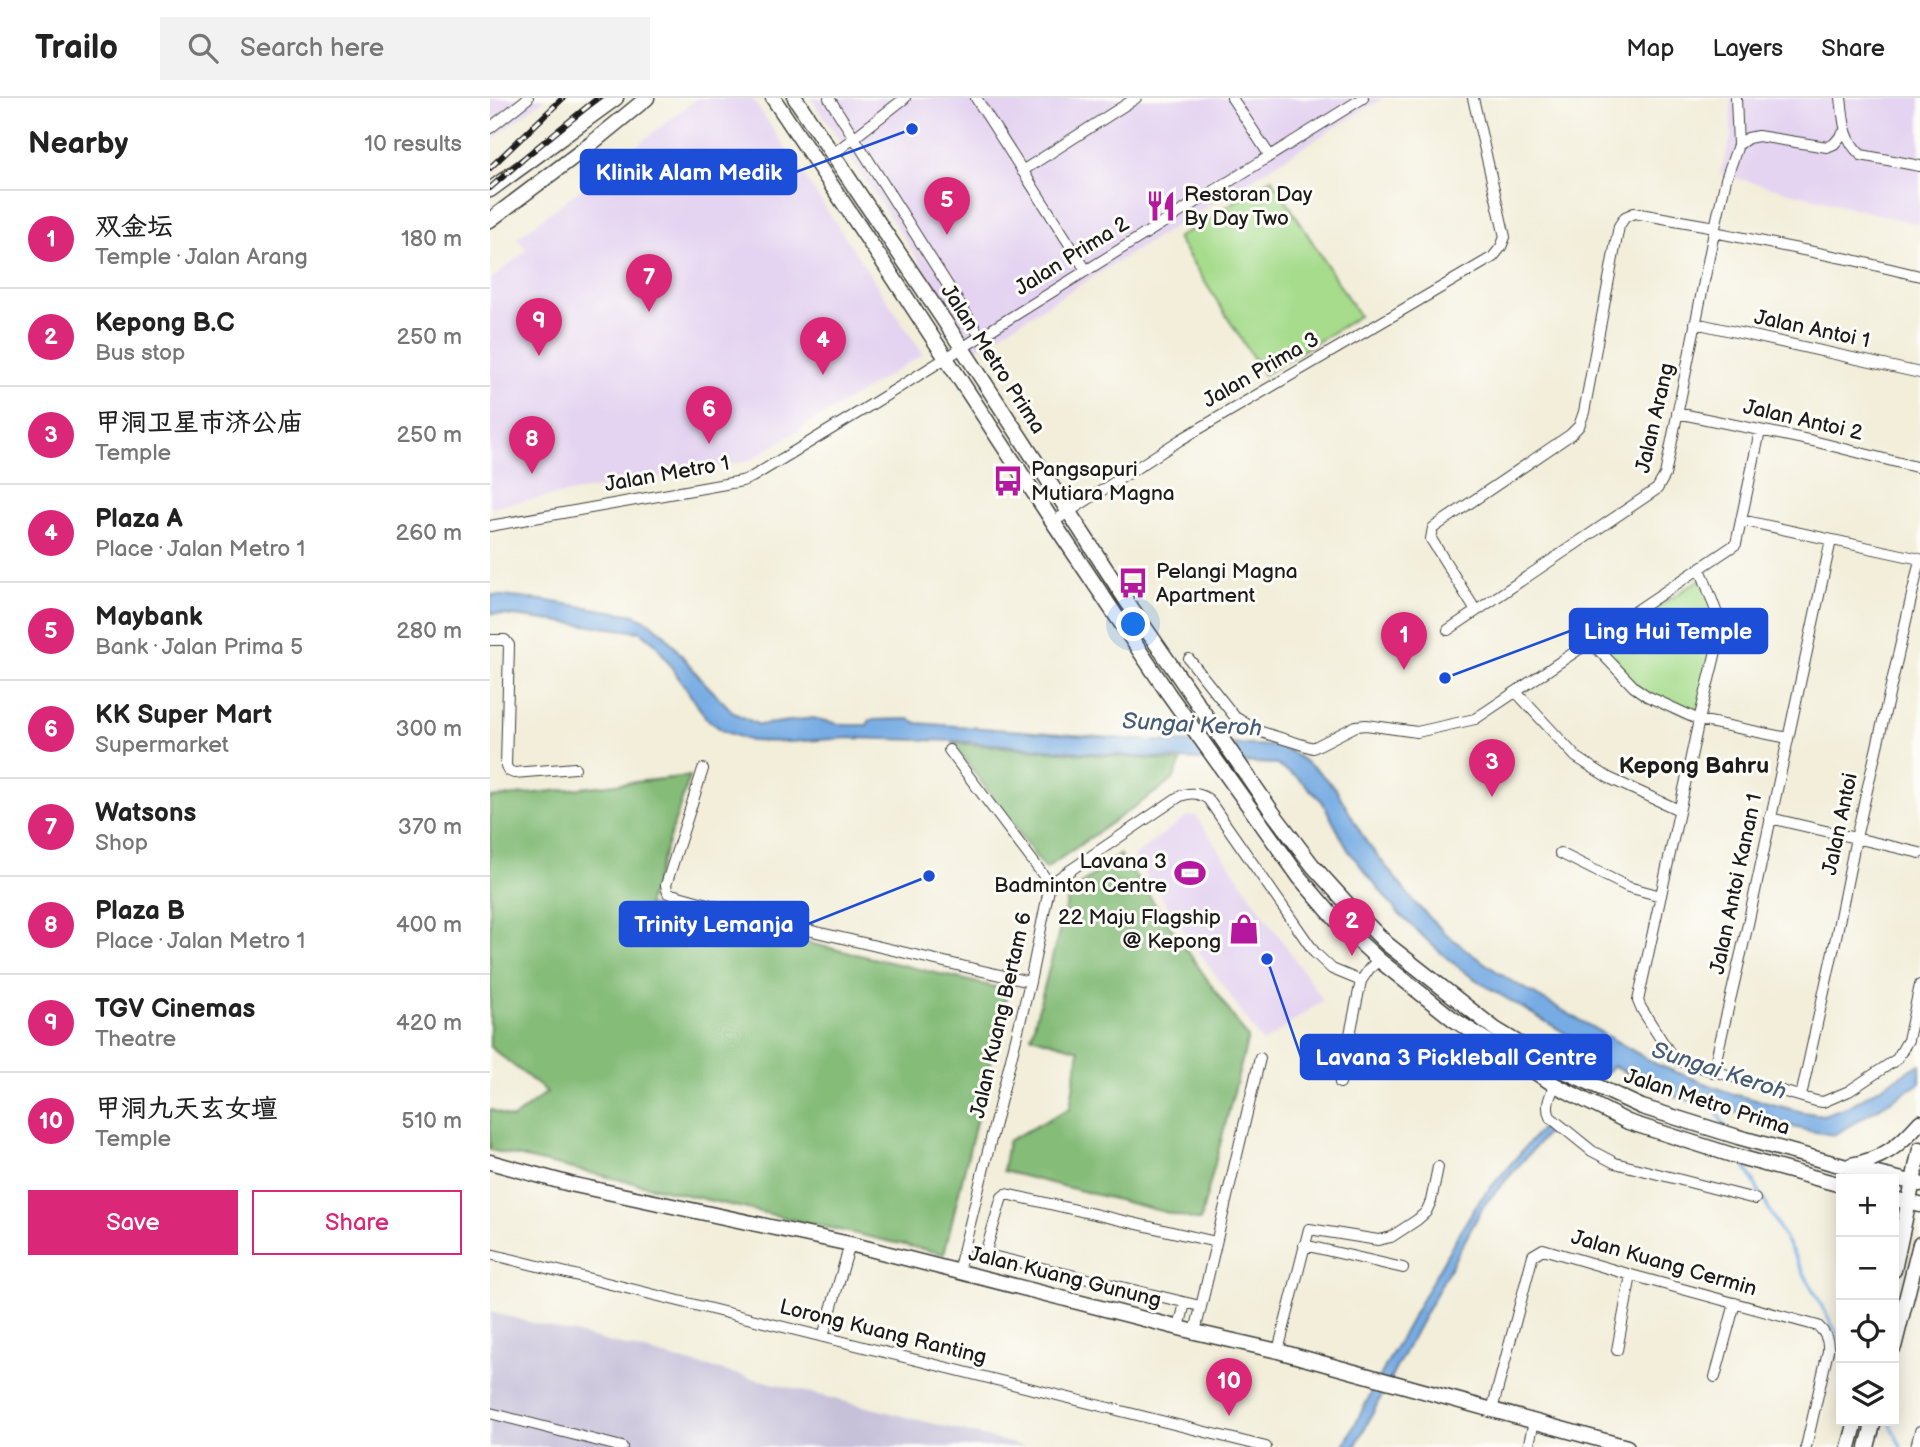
<!DOCTYPE html>
<meta charset="utf-8">
<style>
:root{--surface:#fff;--page:#f2f2f2;--text:#222;--muted:#767676;--line:#e0e0e0;--accent:#db2777}
body{margin:0;font-family:"Balsamiq Sans","LXGW WenKai TC",sans-serif;background:var(--page);color:var(--text)}
.controls{position:absolute;right:21px;bottom:21px;display:grid;overflow:hidden;border-radius:0px;box-shadow:0 4px 18px #0003}
.controls button{width:63px;height:63px;display:grid;place-items:center;padding:0;border:0;border-bottom:2px solid var(--line);background:var(--surface);color:var(--text);font:35px sans-serif}
.you{position:absolute;left:644px;top:527px;width:24px;height:24px;margin:-18px;border:5px solid #fff;border-radius:50%;background:#1a73e8;box-shadow:0 0 0 10px #1a73e833}
.badge{display:grid;place-items:center;width:46px;height:46px;border-radius:50%;background:var(--accent);color:#fff;font-size:23px;font-weight:700}
.pin{position:absolute;translate:-50% -58px;filter:drop-shadow(0 2px 4px #0008)}
.pin::after{content:'';position:absolute;top:37px;width:24px;height:21px;background:inherit;clip-path:polygon(0 0,100% 0,50% 100%)}
.list{margin:0;padding:0;list-style:none}
h2{display:flex;justify-content:space-between;align-items:center;height:91px;margin:0;padding:0 28px;font-size:30px}
h2 small{font-size:23px;font-weight:400;color:var(--muted)}
.list li{display:grid;grid-template-columns:46px 1fr auto;gap:21px;align-items:center;box-sizing:border-box;height:98px;padding:0 28px;border-top:2px solid var(--line)}
.list b{display:block;font-size:26px;white-space:nowrap}
.list p{margin:0;font-size:23px;white-space:nowrap;color:var(--muted)}
.list em{font-size:23px;font-style:normal;color:var(--muted)}
.actions{display:flex;gap:14px;padding:21px 28px}
.actions a{flex:1;padding:16px 0;border:2px solid var(--accent);border-radius:0px;text-align:center;font-size:24px;color:var(--accent)}
.actions .main{background:var(--accent);color:#fff}
.icon{flex:none;width:38px;height:38px;fill:none;stroke:currentColor;stroke-width:2;stroke-linecap:round;stroke-linejoin:round}
.map{position:relative;flex:none;width:1430px;height:1349px;overflow:hidden}
header{display:flex;align-items:center;gap:42px;box-sizing:border-box;height:98px;padding:0 35px;background:var(--surface);border-bottom:2px solid var(--line)}
header strong{font-size:33px}
nav{display:flex;gap:38px;margin-inline-start:auto;font-size:24px}
.search{width:490px;height:63px;background:var(--page);display:flex;align-items:center;gap:18px;box-sizing:border-box;padding:0 24px;border-radius:0px;color:var(--muted);font-size:26px}
main{display:flex}
aside{flex:1;background:var(--surface)}
.map>svg:first-child{display:block}
</style>
<header>
<strong>Trailo</strong>
<div class="search"><svg class="icon" aria-label="search" viewBox="0 0 24 24"><circle cx="10" cy="10" r="6"/><path d="M15 15l6 6"/></svg>Search here</div>
<nav><a>Map</a><a>Layers</a><a>Share</a></nav>
</header>
<main>
<aside>
<h2>Nearby<small>10 results</small></h2>
<ul class="list">
<li><span class="badge">1</span><div><b>双金坛</b><p>Temple · Jalan Arang</p></div><em>180 m</em></li>
<li><span class="badge">2</span><div><b>Kepong B.C</b><p>Bus stop</p></div><em>250 m</em></li>
<li><span class="badge">3</span><div><b>甲洞卫星市济公庙</b><p>Temple</p></div><em>250 m</em></li>
<li><span class="badge">4</span><div><b>Plaza A</b><p>Place · Jalan Metro 1</p></div><em>260 m</em></li>
<li><span class="badge">5</span><div><b>Maybank</b><p>Bank · Jalan Prima 5</p></div><em>280 m</em></li>
<li><span class="badge">6</span><div><b>KK Super Mart</b><p>Supermarket</p></div><em>300 m</em></li>
<li><span class="badge">7</span><div><b>Watsons</b><p>Shop</p></div><em>370 m</em></li>
<li><span class="badge">8</span><div><b>Plaza B</b><p>Place · Jalan Metro 1</p></div><em>400 m</em></li>
<li><span class="badge">9</span><div><b>TGV Cinemas</b><p>Theatre</p></div><em>420 m</em></li>
<li><span class="badge">10</span><div><b>甲洞九天玄女壇</b><p>Temple</p></div><em>510 m</em></li>
</ul>
<div class="actions"><a class="main">Save</a><a>Share</a></div>
</aside>
<div class="map">
<svg width="1430" height="1349" viewBox="0 0 1430 1349">
<rect width="100%" height="100%" fill="#fdfcf7"/>
<filter id="ink" filterUnits="userSpaceOnUse"><feTurbulence type="fractalNoise" baseFrequency=".0143" numOctaves="2"/><feDisplacementMap in="SourceGraphic" scale="14" xChannelSelector="R" yChannelSelector="G"/><feConvolveMatrix kernelMatrix="1 2 1 2 8 2 1 2 1" color-interpolation-filters="sRGB"/></filter>
<filter id="wash" filterUnits="userSpaceOnUse"><feTurbulence type="fractalNoise" baseFrequency=".00686" numOctaves="4" result="noise"/><feDisplacementMap in="SourceGraphic" scale="28" xChannelSelector="R" yChannelSelector="G"/><feGaussianBlur stdDeviation="1.57" result="paint"/><feColorMatrix in="noise" values="0 0 0 0 0 0 0 0 0 0 0 0 0 0 0 0 0 1.4 0 .05"/><feComposite in="paint" operator="in"/></filter>
<g filter="url(#wash)">
<rect width="100%" height="100%" fill="#f2eeda"/>
<path fill="#e4d3f1" d="M0 0H55L0 43Z
M208 0H262L433 256 259 363 0 409V182L37 152 27 140Z
M321 0H893L487 250Z
M1241 0H1430V127L1230 76 1241 40Z
M697 718H706L833 902 773 945 643 759Z"/>
<path fill="#c6c0d9" d="M0 1214 536 1349H0Z"/>
<path fill="#a6dc8c" stroke="#617c54" stroke-width="2" d="M782 80 869 218 774 277 687 140Z
M1214 479 1232 529 1209 622 1157 598 1109 551 1134 530Z"/>
<path fill="#84bc78" stroke="#506c4a" stroke-width="2" d="M463 645 691 664 683 682 555 771Z
M200 678 157 807 518 892 454 1156 0 1052V1011L22 1021 57 994 0 949V700Z
M630 756 758 940 710 1123 513 1073 518 1043 580 1010 589 952 541 938 579 796Z"/>
<path fill="#76abe3" stroke="#496480" stroke-width="2" d="M0 497 51 502 145 517 161 525 174 536 212 582 244 615 269 627 323 620 354 627H377L380 622 419 621 427 625 662 643 785 648 801 654 827 672 846 691 875 742 926 806 954 834 983 857 1018 881 1168 967 1243 996 1313 1014 1333 1017 1359 1008 1430 966V985L1344 1037 1319 1033 1185 999 1123 968 1109 983 1096 977 1110 956 1004 893 977 876 951 855 908 815 858 752 832 703 808 680 785 666 650 659 467 643 359 640 300 644 261 643 233 633 216 620 165 545 151 534 0 515Z
M1055 1026 1061 1031 994 1107 907 1268 865 1349H853L906 1248 966 1140 989 1103Z"/>
<g fill="none" stroke-linecap="round" stroke-linejoin="round">
<path stroke="#76abe3" stroke-width="3.5" d="M1222 1005 1235 1029
M1253 1064 1351 1243
M1399 1323 1411 1349"/>
</g>
</g>
<g filter="url(#ink)">
<g fill="none" stroke-linecap="round" stroke-linejoin="round">
<g stroke="#3c3c38" stroke-width="12">
<path id="street" d="M339 0 490 238
M486 0 596 172
M742 0 780 58
M1351 0C1354 22 1353 41 1371 57L1430 68
M0 30 38 0
M1248 47 1258 40 1268 38 1337 49 1344 46 1355 33
M343 56 415 0
M532 73 646 0
M1224 134 1363 162 1430 178
M1205 225 1430 275
M1187 315 1323 343 1430 370
M1251 422 1430 461
M563 424 690 342 1003 159 1011 149 1015 139 983 0
M0 428 252 383 262 379 371 313 873 0
M1210 470 1232 529 1209 622 1148 903 1151 910 1179 954 1186 962 1326 1003 1333 1004 1359 993 1407 961 1418 942 1430 887
M986 513 941 441 943 430 1080 337 1089 328 1094 314 1129 128 1135 119 1144 115 1225 129
M958 532 1167 391 1175 377 1224 134 1236 81 1248 47 1246 0
M0 542H15L19 547 16 668 19 673 24 675 85 670
M1101 544 1144 589 1157 598 1209 622 1298 640
M699 561 745 619 768 633 823 650 866 628 876 627 927 634 985 621 1246 446 1270 333
M1026 594 1086 659 1119 680 1189 712
M459 652 560 786
M213 671 176 787 178 795 271 821 540 884
M1280 720 1430 755
M1070 755 1138 789 1171 798
M1223 974 1258 826 1341 442
M850 985 871 883 879 871 889 862
M1065 987C1060 998 1055 1007 1060 1019L1102 1053 1125 1065 1265 1101
M1311 998 1345 844 1366 740 1430 462
M814 1147 913 1170
M0 1156 776 1349
M468 1174 540 884 560 786 687 700C698 694 707 694 718 701L825 855 842 871 871 883
M710 1208 502 1158 498 1154 497 1149 512 1099 516 1096 726 1144
M689 1230 695 1205
M705 1234 770 960
M333 1239 360 1146
M1127 1252 1141 1177
M788 1253 819 1131 888 1142 901 1139 927 1122 936 1114 941 1103 948 1069
M1225 1279 1245 1205
M1002 1312 1043 1157 1053 1151 1141 1177 1328 1228C1336 1235 1339 1243 1338 1253L1316 1349
M0 1315 132 1349
M1038 1349 1044 1324
M1426 1349 1430 1333"/>
</g>
<g stroke="#3c3c38" stroke-width="17">
<path id="secondary" d="M283 0 399 173 563 424 678 595 810 780 846 822 889 862 963 921 1065 987 1138 1024 1242 1057 1351 1087
M305 0 461 233 636 502 783 715 823 768 861 810 897 846 1005 931 1074 973 1152 1009 1248 1039 1353 1068 1430 1086
M0 1064 80 1086 360 1146 705 1234 788 1253 1137 1349
M1361 1067C1393 1061 1409 1048 1430 1024
M1404 1101 1430 1107
M1404 1172 1430 1051
M1404 1249 1430 1146
M1359 1349 1366 1323
M1377 1349 1384 1323"/>
</g>
<g stroke="#3c3c38" stroke-width="17">
<path id="primary" d="M0 92 126 0
M0 122 102 45 157 0"/>
</g>
<use href="#street" stroke="#fff" stroke-width="10"/>
<use href="#secondary" stroke="#fff" stroke-width="14"/>
<use href="#primary" stroke="#fff" stroke-width="14"/>
<g stroke="#1c1c1c" stroke-width="6">
<path id="rail" d="M0 70 73 0
M0 90 39 56 108 0"/>
</g>
<use href="#rail" stroke="#fdfcf7" stroke-width="3.5" stroke-dasharray="10" stroke-linecap="butt"/>
</g>
</g>
<defs>
<g id="restaurant-bare" transform="scale(2.415)"><path d="M-5-6h1v4h1v-4h1v4h1v-4h1v5L-1.5 .5V6h-2V.5L-5-1ZM5-6V6H3V1.5H1.5Q1.5-4 5-6Z" fill="#b5179e" stroke="#fdfcf7" stroke-width="2.5" paint-order="stroke"/></g>
<g id="bus-bare" transform="scale(2.415)"><path d="M-5-6H5V4H4V6H2V4H-2V6H-4V4H-5ZM-3.5-4V0h7V-4ZM-3.5 1.2v1.5H-2V1.2ZM2 1.2v1.5H3.5V1.2Z" fill="#b5179e" stroke="#fdfcf7" stroke-width="2.5" paint-order="stroke"/></g>
<g id="stadium-bare" transform="scale(2.415)"><path d="M0-5a6.5 5 0 1 0 0 10a6.5 5 0 1 0 0-10ZM-3.5-1.8h7v3.6h-7Z" fill="#b5179e" stroke="#fdfcf7" stroke-width="2.5" paint-order="stroke"/></g>
<g id="shop-bare" transform="scale(2.415)"><path d="M-5-2.5h2.3a2.7 3.5 0 0 1 5.4 0H5L5.5 6h-11ZM-1.5-2.5h3a1.5 2.3 0 0 0-3 0Z" fill="#b5179e" stroke="#fdfcf7" stroke-width="2.5" paint-order="stroke"/></g>
</defs>
<g fill-rule="evenodd">
<use href="#restaurant-bare" x="671" y="108"/>
<use href="#bus-bare" x="518" y="383"/>
<use href="#bus-bare" x="643" y="485"/>
<use href="#stadium-bare" x="700" y="775"/>
<use href="#shop-bare" x="754" y="831"/>
</g>
<g text-anchor="middle" dominant-baseline="central" stroke-width="6" stroke-linejoin="round" paint-order="stroke">
<g font-size="21" fill="#1c1c1c" stroke="#fdfcf7" text-anchor="start">
<text x="694" y="96">Restoran Day<tspan x="694" dy="24">By Day Two</tspan></text>
<text x="541" y="371">Pangsapuri<tspan x="541" dy="24">Mutiara Magna</tspan></text>
<text x="666" y="473">Pelangi Magna<tspan x="666" dy="24">Apartment</tspan></text>
<text x="677" y="763" text-anchor="end">Lavana 3<tspan x="677" dy="24">Badminton Centre</tspan></text>
<text x="731" y="819" text-anchor="end">22 Maju Flagship<tspan x="731" dy="24">@ Kepong</tspan></text>
</g>
<g font-size="21" fill="#1c1c1c" stroke="#fdfcf7">
<text transform="translate(582 158) rotate(-32)">Jalan Prima 2</text>
<text transform="translate(1322 231) rotate(12)">Jalan Antoi 1</text>
<text transform="translate(503 261) rotate(57)">Jalan Metro Prima</text>
<text transform="translate(771 272) rotate(-30)">Jalan Prima 3</text>
<text transform="translate(1165 320) rotate(-77)">Jalan Arang</text>
<text transform="translate(1313 322) rotate(13)">Jalan Antoi 2</text>
<text transform="translate(177 376) rotate(-10)">Jalan Metro 1</text>
<text transform="translate(1350 726) rotate(-78)">Jalan Antoi</text>
<text transform="translate(1246 786) rotate(-78)">Jalan Antoi Kanan 1</text>
<text transform="translate(511 917) rotate(-77)">Jalan Kuang Bertam 6</text>
<text transform="translate(1217 1004) rotate(18)">Jalan Metro Prima</text>
<text transform="translate(1174 1165) rotate(16)">Jalan Kuang Cermin</text>
<text transform="translate(575 1179) rotate(14)">Jalan Kuang Gunung</text>
<text transform="translate(393 1234) rotate(14)">Lorong Kuang Ranting</text>
</g>
<g font-size="23" font-style="italic" fill="#445c76" stroke="#fdfcf7">
<text transform="translate(702 627) rotate(3)">Sungai Keroh</text>
<text transform="translate(1229 973) rotate(18)">Sungai Keroh</text>
</g>
<g font-size="23" font-weight="bold" fill="#1c1c1c" stroke="#fdfcf7">
<text x="1204" y="668">Kepong Bahru</text>
</g>
</g>
<path fill="none" stroke="#1d4ed8" stroke-width="2.5" d="M422 31L306 74M955 580L1080 533M439 778L318 826M777 861L811 959"/>
<g fill="#1d4ed8" stroke="#fdfcf7" stroke-width="2.5">
<circle cx="422" cy="31" r="7"/>
<circle cx="955" cy="580" r="7"/>
<circle cx="439" cy="778" r="7"/>
<circle cx="777" cy="861" r="7"/>
</g>
<g fill="#1d4ed8" stroke="#1d4ed8" stroke-width="2.5">
<rect x="91" y="52" width="215" height="44" rx="7"/>
<rect x="1080" y="511" width="197" height="44" rx="7"/>
<rect x="130" y="804" width="188" height="44" rx="7"/>
<rect x="811" y="937" width="310" height="44" rx="7"/>
</g>
<g font-size="23" text-anchor="middle" font-weight="bold" fill="#fff">
<text x="199" y="82">Klinik Alam Medik</text>
<text x="1178" y="541">Ling Hui Temple</text>
<text x="224" y="834">Trinity Lemanja</text>
<text x="966" y="967">Lavana 3 Pickleball Centre</text>
</g>
</svg>
<div class="controls">
<button>+</button>
<button>−</button>
<button><svg class="icon" aria-label="locate" viewBox="0 0 24 24"><circle cx="12" cy="12" r="6"/><path d="M12 2v4M12 18v4M2 12h4M18 12h4"/></svg></button>
<button><svg class="icon" aria-label="layers" viewBox="0 0 24 24"><path d="M12 4l9 5-9 5-9-5zM3 14l9 5 9-5"/></svg></button>
</div>
<div class="you"></div>
<div class="pin badge" style="left:914px;top:572px">1</div>
<div class="pin badge" style="left:862px;top:858px">2</div>
<div class="pin badge" style="left:1002px;top:699px">3</div>
<div class="pin badge" style="left:333px;top:277px">4</div>
<div class="pin badge" style="left:457px;top:137px">5</div>
<div class="pin badge" style="left:219px;top:346px">6</div>
<div class="pin badge" style="left:159px;top:214px">7</div>
<div class="pin badge" style="left:42px;top:376px">8</div>
<div class="pin badge" style="left:49px;top:258px">9</div>
<div class="pin badge" style="left:739px;top:1318px">10</div>
</div>
</main>
